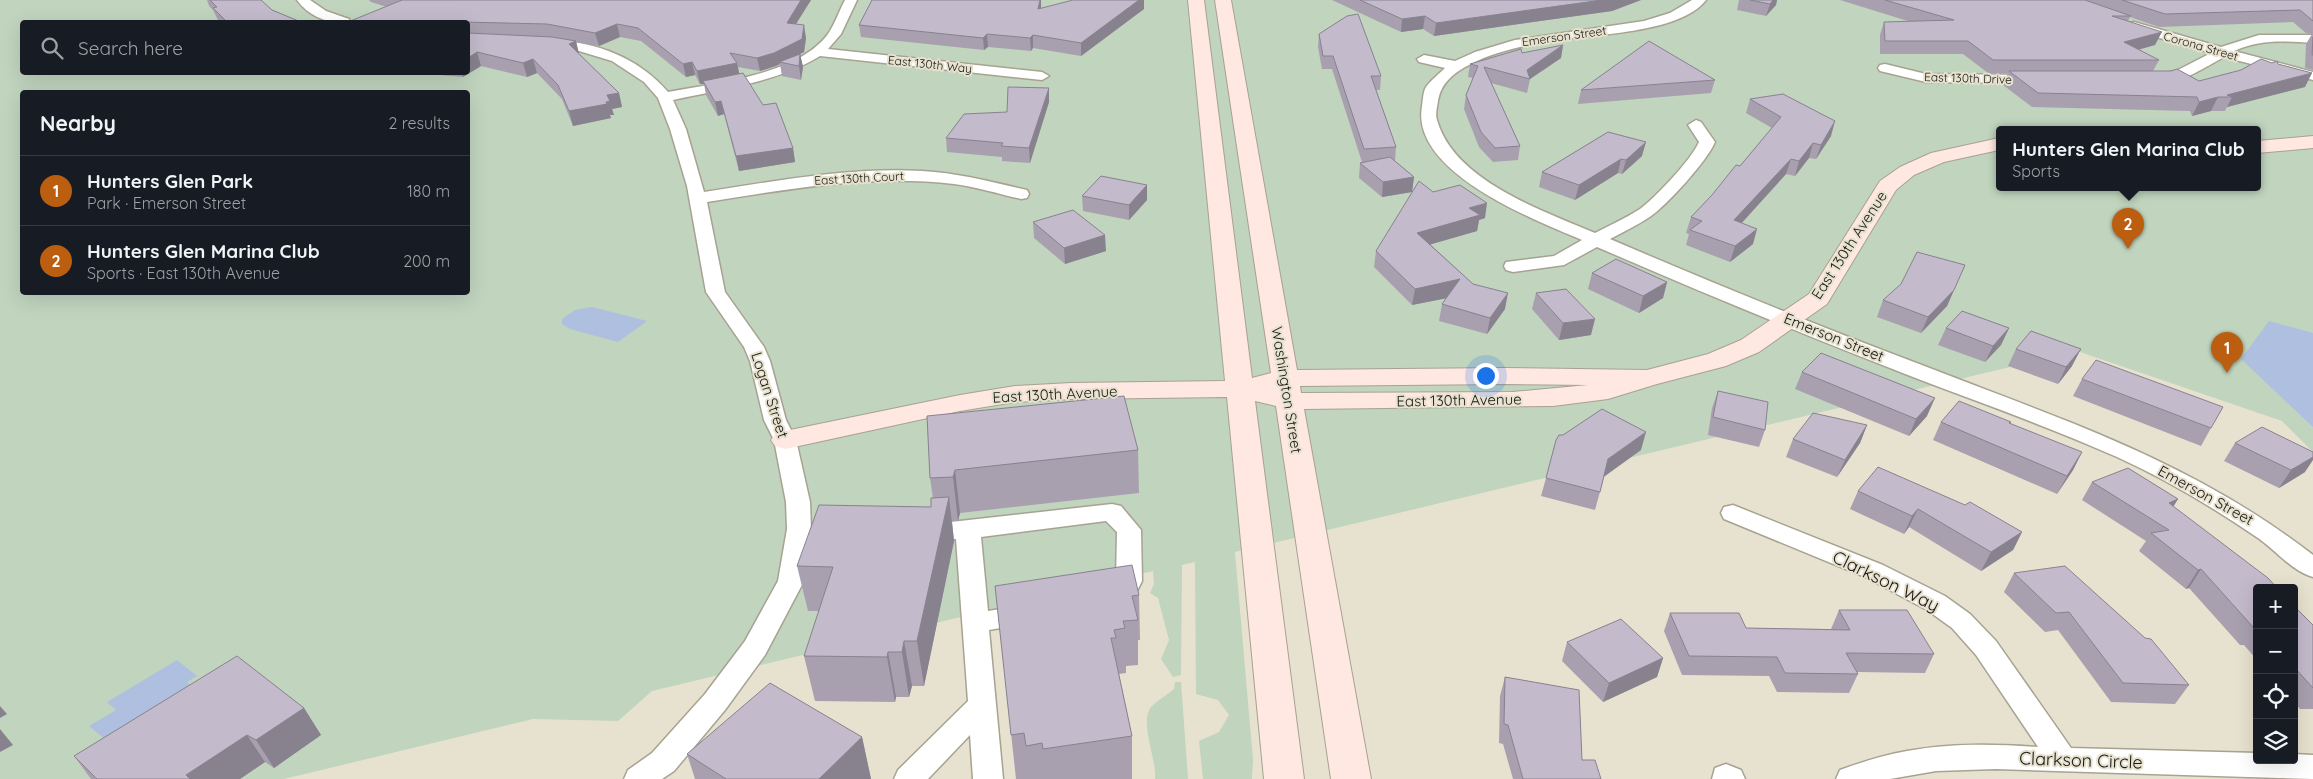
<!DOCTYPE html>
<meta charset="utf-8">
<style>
:root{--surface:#171b24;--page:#242831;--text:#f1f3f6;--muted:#9ea1a6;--line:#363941;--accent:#bc5e10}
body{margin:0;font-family:Quicksand,sans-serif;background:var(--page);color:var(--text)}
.controls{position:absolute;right:15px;bottom:15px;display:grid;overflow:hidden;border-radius:5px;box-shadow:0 5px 20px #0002}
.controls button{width:45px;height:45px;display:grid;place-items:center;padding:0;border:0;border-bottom:1px solid var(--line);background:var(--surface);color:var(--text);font:25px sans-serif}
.you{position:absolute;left:1485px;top:375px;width:18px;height:18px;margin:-12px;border:4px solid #fff;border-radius:50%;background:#1a73e8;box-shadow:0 0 0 8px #1a73e833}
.badge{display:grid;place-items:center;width:32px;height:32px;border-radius:50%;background:var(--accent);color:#fff;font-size:16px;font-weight:700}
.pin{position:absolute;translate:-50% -41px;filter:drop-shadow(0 1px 2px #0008)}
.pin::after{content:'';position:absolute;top:26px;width:18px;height:15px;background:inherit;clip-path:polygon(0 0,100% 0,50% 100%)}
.popup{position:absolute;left:1996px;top:126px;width:265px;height:65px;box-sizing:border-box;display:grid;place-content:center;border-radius:5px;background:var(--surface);filter:drop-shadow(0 1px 4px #0005);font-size:16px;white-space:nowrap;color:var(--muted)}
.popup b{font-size:19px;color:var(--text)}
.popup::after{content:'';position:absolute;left:50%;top:100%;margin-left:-10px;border:10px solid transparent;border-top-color:var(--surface)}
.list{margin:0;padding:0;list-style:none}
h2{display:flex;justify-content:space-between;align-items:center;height:65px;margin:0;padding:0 20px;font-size:21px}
h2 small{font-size:16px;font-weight:400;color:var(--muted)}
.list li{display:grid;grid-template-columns:32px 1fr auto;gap:15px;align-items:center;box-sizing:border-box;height:70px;padding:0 20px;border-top:1px solid var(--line)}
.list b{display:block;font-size:19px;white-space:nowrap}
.list p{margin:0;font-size:16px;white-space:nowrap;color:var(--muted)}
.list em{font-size:16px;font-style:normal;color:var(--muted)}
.icon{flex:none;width:28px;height:28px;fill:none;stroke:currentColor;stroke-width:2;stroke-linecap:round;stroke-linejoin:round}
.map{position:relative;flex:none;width:2313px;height:779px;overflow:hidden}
.search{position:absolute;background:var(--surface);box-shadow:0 5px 20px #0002;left:20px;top:20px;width:450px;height:55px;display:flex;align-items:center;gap:12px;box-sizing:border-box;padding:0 18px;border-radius:5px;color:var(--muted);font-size:19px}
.panel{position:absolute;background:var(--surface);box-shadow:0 5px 20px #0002;left:20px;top:90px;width:450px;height:205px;border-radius:5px}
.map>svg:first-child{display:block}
</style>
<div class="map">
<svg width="2313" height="779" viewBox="0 0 2313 779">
<rect width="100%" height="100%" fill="#e7e2cf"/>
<path fill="#c0d4be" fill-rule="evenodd" d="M0 0H2313V452L2282 421 2077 351 1235 552 1253 760 1252 779H1203L1199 741 1219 732 1229 715 1218 700 1196 694 1195 562 1182 565 1181 675 1173 677 1161 659 1169 640 1158 598 1150 593 1154 584 1153 571 652 691 618 721 533 719 284 779H0ZM22 22H468V72H22ZM22 92H468V292H22ZM1999 130H2257V188H1999Z
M1175 682H1181L1188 779H1155C1157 758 1138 721 1152 706 1158 700 1167 695 1174 689Z"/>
<path fill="#afbfe0" d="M592 307 600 309 647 321 618 342 570 329 562 324V319L575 310Z
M2269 321 2313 333V427L2241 359Z
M177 660 197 676 187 682 194 688 107 741 89 726 116 710 107 702Z"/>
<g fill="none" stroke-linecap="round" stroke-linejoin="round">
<g stroke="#a7a291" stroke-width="3">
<path id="street" d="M297 0H310L326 11 349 19 350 22C330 25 309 17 297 0Z
M845 0H857L841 34 828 49 1042 72 1049 76 1042 80 820 56C775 83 723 89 673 100L686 129 704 192C776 181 849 167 922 171 958 173 992 182 1027 190L1029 194 1027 198 1021 199C999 194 977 187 954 184 871 174 788 189 707 202L725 292 764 347 770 361 786 420 796 440 810 502 811 529 804 581 765 655 725 710 674 771 662 779H624L628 770 652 753 705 694 745 641 778 581 787 529 786 502 774 440 764 420 750 361 744 347 706 292 687 186 670 129 658 98 644 82 612 61 579 51 549 48 542 44C547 38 556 41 564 41 605 45 641 61 668 92 715 83 798 75 828 34 835 24 839 11 845 0Z
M1692 0H1706C1680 34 1591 34 1551 41 1524 46 1496 51 1471 64 1455 72 1441 82 1438 101 1437 108 1435 114 1437 120 1454 181 1542 210 1595 233 1610 225 1626 218 1640 209 1656 197 1691 160 1699 142L1688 125 1696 120 1701 122 1715 142C1707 161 1668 204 1651 216 1638 225 1623 232 1610 239 1715 284 1820 327 1927 367 2066 421 2193 462 2313 555V577C2291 571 2274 548 2255 536 2211 506 2165 479 2117 457 2050 427 1981 403 1913 377 1807 336 1701 292 1597 247L1564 265 1513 272 1506 270 1504 266 1506 262 1554 256 1582 240C1535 220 1410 172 1422 106 1423 100 1423 92 1426 87 1431 80 1439 74 1445 68L1419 62 1417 59 1424 55 1455 61 1475 52 1515 40 1644 21 1670 13Z
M2134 22 2221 47 2259 35H2313V43C2285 41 2260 39 2234 51L2313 72V80L2224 57C2203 68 2176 88 2151 82L2149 79 2151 76 2176 71 2211 53 2129 29 2128 26 2129 23Z
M1885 64 1926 74 2033 75 2040 79 2033 83 1926 82 1880 71 1878 68 1880 65Z
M1112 504 1121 506 1141 530 1142 581 1132 601 1123 603 1114 601 1110 594 1116 581 1117 532 1106 521 981 537 988 611 1026 605 1035 608 1039 615 1035 622 989 630 1003 779H973L970 735 928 779H894L898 770 968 701 956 539 924 540 915 538 912 532 915 526Z
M1733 505 1883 565 1945 596 1970 614 1996 641 2071 748 2257 753V760H2294V754L2313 755V779L1996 769 1936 771 1890 779H1836L1840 770C1862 762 1884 755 1907 751 1950 743 1994 744 2038 747L1976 655 1952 628 1927 610 1865 577 1724 519 1721 513 1724 507Z
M1726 764 1741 770 1745 779H1712L1715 768Z"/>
</g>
<g stroke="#a7a291" stroke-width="2">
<path id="secondary" d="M1188 0H1204L1252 378 1271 373 1215 0H1231L1297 370 1503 368 1647 370 1708 354 1741 340 1809 294 1880 181 1900 167 1931 153 1999 138V150L1944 162 1914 175 1896 190 1827 304 1759 352 1726 366 1657 384 1608 399 1553 406 1304 409 1371 779H1331L1276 406 1255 401 1304 779H1264L1227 397 1071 399 1015 402 960 411 785 449 775 446 771 440 775 434 785 431 960 395 1015 386 1071 383 1225 381ZM1503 384 1588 385 1512 392 1301 393 1300 386Z
M2313 136V148L2257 153V141Z"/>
</g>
<use href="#street" fill="#fff" fill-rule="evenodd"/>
<use href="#secondary" fill="#ffe7e2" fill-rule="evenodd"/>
</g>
<path fill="#a8a0af" d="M207 0H261L272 10 301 22H220L218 20 213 10 209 6Z
M369 0H811L796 24 806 38 804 52 800 54 803 67 801 80 782 76 780 64 760 71 738 67 739 74 763 105 793 148 795 162 739 171 724 114 718 116 706 95 704 84H700L695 75 686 77 641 41 620 37 599 46 576 42 579 54 619 93 622 107 612 109 614 115H610L611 118 573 126 562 99 537 73 527 77 481 66 463 77 427 74 426 72H468V22H348L387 7 371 2Z
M872 0H1041V8L1144 9 1081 56 1033 48 1031 51 988 47 984 50 861 37 859 25Z
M1332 0H1641L1612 11 1434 36 1423 29 1401 32Z
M1739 0H1777L1776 5 1766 16 1737 10Z
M1840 0H2313V70L2305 68 2306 44 2312 34 2306 33 2293 22 2159 27 2130 17 2128 21 2155 45 2138 50 2159 60 2153 71 2199 81 2278 64 2305 87 2227 107 2225 111H2211L2192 116 2190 111 2032 107 2003 85 2008 73H1988L1963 54H1880V35L1884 22H1911Z
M1319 34 1381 76 1380 90H1376L1396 147 1395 161 1414 177 1412 192 1382 197 1359 178 1360 163 1362 162 1332 69H1322L1318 47Z
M1563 45 1561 58 1530 79 1527 93 1491 83 1520 146 1518 160 1493 162 1479 147 1464 109 1466 95 1473 78 1468 77 1470 64Z
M1715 80 1711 93 1578 104 1581 90Z
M1049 88V102L1030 163 1002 161V157L947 152 946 138 1007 112Z
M1750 99 1831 136 1816 159 1809 158 1795 176 1786 174 1741 223 1753 244 1730 262 1686 245 1689 234 1686 233 1691 217 1740 166 1772 128 1746 113Z
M1608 132 1642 156 1622 174 1618 173 1575 200 1539 187 1542 172Z
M1147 185V200L1129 220 1083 211 1082 196Z
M1433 192 1485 218 1479 220 1477 231 1430 244 1473 284 1505 309 1487 334 1439 321 1442 304 1446 298 1412 305 1374 267 1376 251Z
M1033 222 1106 251 1065 264 1034 238Z
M1965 265 1947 306 1921 333 1877 317 1883 300Z
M1592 273 1667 282 1663 298 1639 313 1588 289Z
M1536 293 1591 335 1559 340 1532 309Z
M1946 328H2009L2001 345 1985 362 1938 345Z
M2016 349 2072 366 2058 384 2008 366Z
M1802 372 1927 416 1909 436 1795 389Z
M2082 379 2211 428 2201 446 2073 396Z
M1718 391 1765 430 1759 447 1708 435 1712 408Z
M927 416 1138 450 1139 493 960 513 958 521H952L954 541 924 686H912L909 697H896L895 702 815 701 804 656 819 611H808L797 566 931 507 933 498 930 478Z
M1941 422 2010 424 2082 452 2073 470 2057 494 1933 440Z
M1867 425 1860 443 1837 477 1786 457 1793 439Z
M2235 443 2305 472 2279 488 2224 461Z
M1641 450 1604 477 1595 510 1541 496 1546 478Z
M2092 482 2178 499 2173 506 2257 588V660L2244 645H2240L2189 588 2186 589 2139 551 2146 541 2082 500Z
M1858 491 2022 532 2013 550 1981 571 1909 527 1904 534 1850 509Z
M2014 573 2189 685 2175 704 2111 702 2058 630 2045 632 2004 592Z
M995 586 1139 595 1140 640H1138V665L1126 666V673L1119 674 1132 736V779H1016Z
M2294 606 2313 625V709H2300L2294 702Z
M1839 610 1934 654 1925 673 1857 672 1858 674 1849 693 1777 692 1769 676 1682 675 1664 631 1670 613 1746 628 1831 629Z
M1567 642 1663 658 1657 677 1603 702 1562 661Z
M1505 677 1582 760 1601 779H1513L1503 744 1499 743 1500 696Z
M304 708 321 735 274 768 265 762 240 779H91L74 756Z
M862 737 871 779H695L687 754Z"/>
<path fill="#88828f" d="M801 0H811L789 35 787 23Z
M1040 0H1041V10L1038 9Z
M1139 0H1144V9L1081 56V43Z
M1602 0H1641L1612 11 1434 36 1436 23Z
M1773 0H1777L1776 5 1766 16 1770 4Z
M1425 16 1423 29 1401 32 1402 19Z
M617 24 620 37 599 46 595 33Z
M804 25 806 38 804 52 782 63 779 62 780 64 776 66 760 71 757 58Z
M2162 32 2155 45 2118 55 2124 42Z
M987 34 988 47 984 50 983 38Z
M1033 35V48L1031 51 1030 38Z
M576 41 579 54 569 44Z
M1563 45 1561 58 1530 79 1527 70Z
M477 52 481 66 463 77 462 72H468V58Z
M800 54 803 67 801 80 799 66Z
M533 59 537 73 527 77 523 63Z
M692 62 695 75 686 77 683 64Z
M737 63 740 77 703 81 704 84H700L697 71Z
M2312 73 2305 87 2227 107 2232 97 2227 95Z
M1049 88V102L1030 163 1029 148Z
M619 93 622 107 612 109 614 115H610L611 118 573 126 569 111 607 95Z
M2218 97 2211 111 2192 116 2199 102Z
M721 101 724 114 718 116 715 102Z
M1835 121 1831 136 1816 159 1821 145Z
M1646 142 1642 156 1622 174 1626 160Z
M1813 143 1809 158 1795 176 1799 161Z
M793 148 795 162 739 171 736 156Z
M1621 159 1618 173 1575 200 1579 185Z
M1791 159 1786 174 1730 236 1734 220Z
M1414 177 1412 192 1382 197 1383 182Z
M1147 185V200L1129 220V205Z
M1487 203 1485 218 1479 220 1477 231 1415 249 1417 233 1469 208Z
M1757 229 1753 244 1730 262 1735 246Z
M1105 235 1106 251 1065 264 1064 248Z
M1460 279 1458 296 1412 305 1415 289Z
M1667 282 1663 298 1639 313 1643 296Z
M1954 290 1947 306 1921 333 1928 317Z
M1508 293 1505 309 1487 334 1490 318Z
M1595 319 1591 335 1559 340 1563 323Z
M2009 328 2001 345 1985 362 1993 346Z
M2081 349 2072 366 2058 384 2066 367Z
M1935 398 1927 416 1909 436 1916 419Z
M1867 425 1860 443 1837 477 1845 460Z
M1646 432 1641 450 1603 477 1608 459Z
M2082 452 2073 470 2057 494 2067 476Z
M2313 457V460L2305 472 2279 488 2291 470Z
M955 470 960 513 958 521 953 477Z
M949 497 954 541 924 686 917 641Z
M2178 499 2167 517 2169 503Z
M1918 509 1909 527 1904 534 1912 516Z
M2022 532 2013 550 1981 571 1991 552Z
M2201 569 2189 588 2186 589 2198 570Z
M904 641 912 686 909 697 902 652Z
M888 652 896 697 895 702 887 657Z
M1663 658 1657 677 1603 702 1609 683Z
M0 706 7 714 0 718Z
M304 708 321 735 274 768 256 740Z
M0 729 13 745 0 752Z
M247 735 265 762 240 779H189L186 775Z
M862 737 871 779H819Z"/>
<path fill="#c3bacc" stroke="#88828f" d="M210 0H261L272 10 301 22H227L213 8 217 7Z
M401 0H801L787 23 804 25 802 39 774 53 757 58 730 53 737 63 697 71 692 62 683 64 638 28 617 24 595 33 547 24 463 22H348L402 0Z
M872 0H1040L1038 9 1073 0H1139L1081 43 1033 35 1030 38 987 34 983 38 859 25Z
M1360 0H1602L1436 23 1425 16 1402 19Z
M1750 0H1773L1770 4Z
M1885 0H2085L2131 16H2112L2162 32 2124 42 2159 60H1993L1968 41H1885L1884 22 1954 20Z
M2122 0H2313V21L2300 10 2165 14Z
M1358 14 1381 76H1371L1396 147 1364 149 1333 56H1323L1319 34 1347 16Z
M468 33 552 37 576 41 569 44 619 93 607 95 610 101 606 102 607 104 569 111 558 85 533 59 523 63 477 52 468 58Z
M2313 37V55H2312Z
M1649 41 1715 80 1581 90Z
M1563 45 1527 70 1530 79 1484 67 1520 146 1495 148 1481 132 1466 95 1478 66 1470 64 1521 49 1522 53Z
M800 54 799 66 779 62Z
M2261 59 2272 63 2277 61 2278 64 2312 73 2227 95 2232 97H2218L2199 102 2197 97 2038 93 2009 71H2171L2177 69 2199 81 2241 70Z
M743 73 763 105 776 103 793 148 736 156 721 101 715 102 703 81Z
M1008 87 1049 88 1029 148 1001 146 1003 143 946 138 964 114 1007 112Z
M1783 94 1835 121 1821 145 1813 143 1799 161 1791 159 1734 220 1757 229 1735 246 1690 230 1702 221 1691 217 1712 195 1736 165 1740 166 1781 117 1750 99Z
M1608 132 1646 142 1626 160 1621 159 1579 185 1542 172Z
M1390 157 1414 177 1383 182 1360 163Z
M1101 176 1147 185 1129 205 1082 196Z
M1419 181 1433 192 1460 185 1487 203 1469 208 1480 215 1417 233 1473 284 1508 293 1490 318 1442 304 1460 279 1415 289 1376 251Z
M1073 210 1105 235 1064 248 1033 222Z
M1917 252 1965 265 1954 290 1928 317 1883 300 1901 284Z
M1616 259 1667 282 1643 296 1592 273Z
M1566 289 1595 319 1563 323 1536 293Z
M1962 311 2009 328 1993 346 1946 328Z
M2031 331 2081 349 2066 367 2016 349Z
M1821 353 1935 398 1916 419 1802 372Z
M2096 360 2223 407 2211 428 2082 379Z
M1718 391 1768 402 1765 430 1713 417Z
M1124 396 1138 450 955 470 953 477 930 478 927 416Z
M1959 401 2011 422 2009 423 2082 452 2067 476 1941 422Z
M1602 409 1646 432 1608 459 1600 492 1546 478 1556 440 1559 435H1563Z
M1813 413 1867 425 1845 460 1793 439Z
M2262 427 2313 452V457L2291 470 2235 443Z
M1878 467 1965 505 1970 502 2022 532 1991 552 1918 509 1912 516 1858 491Z
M2128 468 2178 499 2169 503 2268 578 2277 588H2257V627H2253L2201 569 2198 570 2151 533 2169 530 2092 482Z
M949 497 917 641H904L902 652H888L887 657 804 656 833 567 797 566 819 505 931 507V498Z
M1132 565 1139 595 1132 596 1138 620 1123 621 1125 628 1114 630 1116 638H1111L1132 736 1043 749 1042 743 1026 746 1024 733 1011 735 995 586Z
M2065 566 2145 638 2151 639 2189 685 2123 683 2069 612 2056 613 2014 573Z
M2294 606 2313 625V688L2294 667Z
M1839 610H1907L1934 654 1846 653 1858 674 1785 673 1777 657 1689 656 1670 613H1739L1746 628 1850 630Z
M1621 619 1663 658 1609 683 1567 642Z
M237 656 304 708 256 740 247 735 186 775 190 779H97L74 756Z
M1505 677 1579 690 1582 760H1595L1601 779H1523L1508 725 1504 724Z
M770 683 862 737 819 779H726L687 754Z"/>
<g text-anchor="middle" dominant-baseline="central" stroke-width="4" stroke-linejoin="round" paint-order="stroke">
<g font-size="12" fill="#191711" stroke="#e7e2cf">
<text transform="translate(1564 36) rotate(-8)">Emerson Street</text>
<text transform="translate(2201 46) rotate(16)">Corona Street</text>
<text transform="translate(930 64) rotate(6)">East 130th Way</text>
<text transform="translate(1968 78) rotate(2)">East 130th Drive</text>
<text transform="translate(859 178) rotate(-3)">East 130th Court</text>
</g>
<g font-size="15" fill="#191711" stroke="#e7e2cf">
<text transform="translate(1849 245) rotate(-57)">East 130th Avenue</text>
<text transform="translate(1834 337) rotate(22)">Emerson Street</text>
<text transform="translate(1287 390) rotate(81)">Washington Street</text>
<text transform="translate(1055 394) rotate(-3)">East 130th Avenue</text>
<text transform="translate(770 395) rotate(72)">Logan Street</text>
<text transform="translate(1459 400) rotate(-1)">East 130th Avenue</text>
<text transform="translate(2206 495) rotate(29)">Emerson Street</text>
</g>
<g font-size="18" fill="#191711" stroke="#e7e2cf">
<text transform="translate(1886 581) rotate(26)">Clarkson Way</text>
<text transform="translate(2081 760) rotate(2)">Clarkson Circle</text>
</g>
</g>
</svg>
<div class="controls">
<button>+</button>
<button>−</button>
<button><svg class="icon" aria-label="locate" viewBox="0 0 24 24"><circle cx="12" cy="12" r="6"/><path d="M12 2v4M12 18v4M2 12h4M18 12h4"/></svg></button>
<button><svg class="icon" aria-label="layers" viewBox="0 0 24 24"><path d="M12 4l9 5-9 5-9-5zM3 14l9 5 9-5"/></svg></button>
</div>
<div class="you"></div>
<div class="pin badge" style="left:2227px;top:373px">1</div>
<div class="pin badge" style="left:2128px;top:249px">2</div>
<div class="popup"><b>Hunters Glen Marina Club</b>Sports</div>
<div class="search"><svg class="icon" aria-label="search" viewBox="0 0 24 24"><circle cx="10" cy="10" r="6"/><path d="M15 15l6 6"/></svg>Search here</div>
<section class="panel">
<h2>Nearby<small>2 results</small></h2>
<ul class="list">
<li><span class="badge">1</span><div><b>Hunters Glen Park</b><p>Park · Emerson Street</p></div><em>180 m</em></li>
<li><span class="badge">2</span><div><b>Hunters Glen Marina Club</b><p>Sports · East 130th Avenue</p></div><em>200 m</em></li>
</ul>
</section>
</div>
